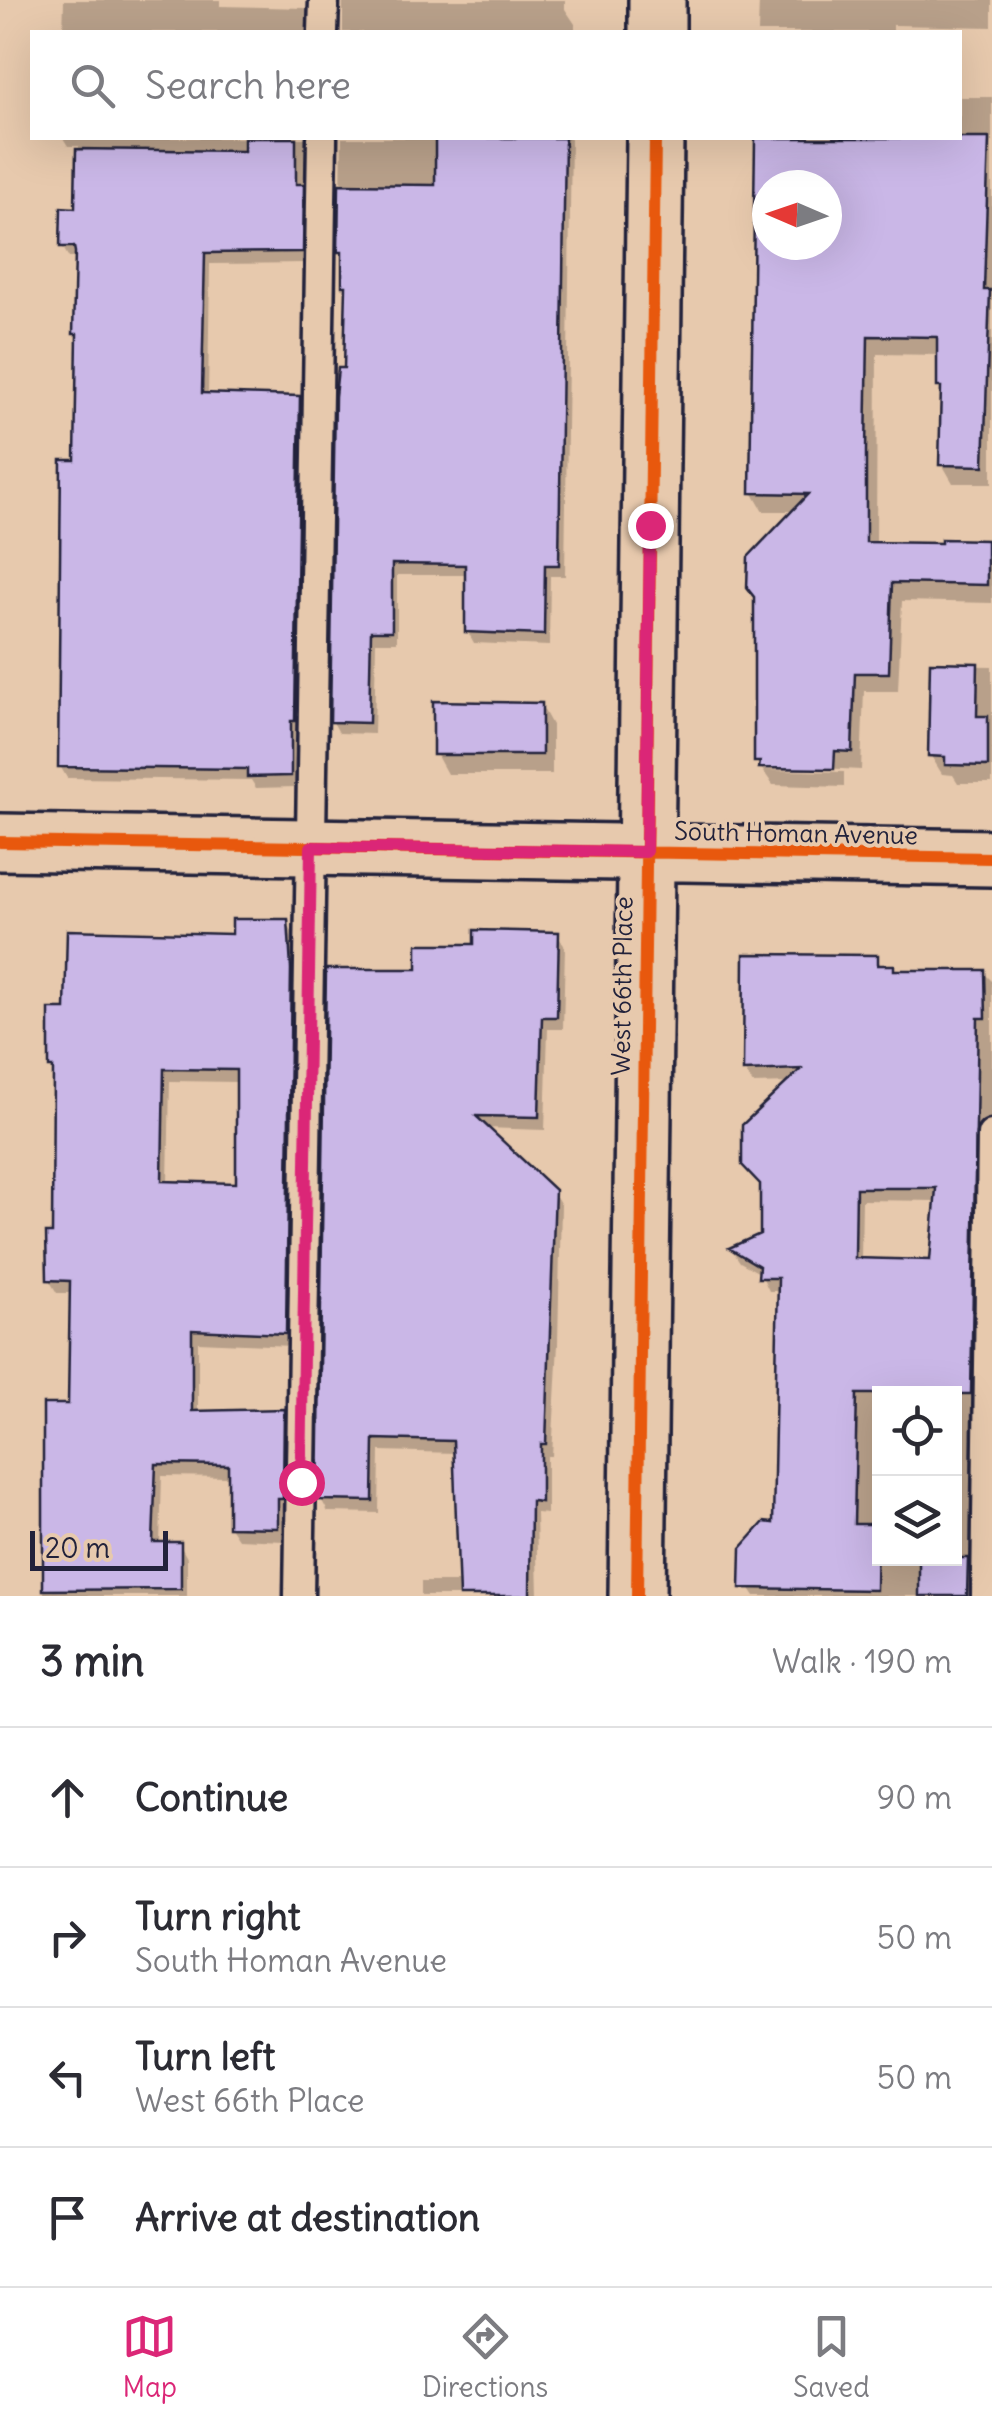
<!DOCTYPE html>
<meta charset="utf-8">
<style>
:root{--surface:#fff;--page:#f7f7f7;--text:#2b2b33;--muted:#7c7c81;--line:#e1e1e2;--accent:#db2777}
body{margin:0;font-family:Delius,sans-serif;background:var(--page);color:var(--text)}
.controls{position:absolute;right:30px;bottom:30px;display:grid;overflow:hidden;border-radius:0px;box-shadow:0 10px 40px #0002}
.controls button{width:90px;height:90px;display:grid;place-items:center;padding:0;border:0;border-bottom:2px solid var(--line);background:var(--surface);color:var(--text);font:50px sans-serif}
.compass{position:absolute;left:752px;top:170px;width:90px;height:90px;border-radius:50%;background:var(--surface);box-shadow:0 10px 40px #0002;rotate:272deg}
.scale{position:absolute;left:30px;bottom:25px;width:138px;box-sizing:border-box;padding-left:10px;border:5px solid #22223b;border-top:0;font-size:28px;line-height:35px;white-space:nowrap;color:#22223b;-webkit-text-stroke:8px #e7c9ad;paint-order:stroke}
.stop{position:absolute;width:30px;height:30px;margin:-22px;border:8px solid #db2777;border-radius:50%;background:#fff}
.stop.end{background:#db2777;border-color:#fff;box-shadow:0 2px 10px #0008}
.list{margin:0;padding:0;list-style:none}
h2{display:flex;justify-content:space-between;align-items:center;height:130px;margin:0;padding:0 40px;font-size:42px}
h2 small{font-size:32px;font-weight:400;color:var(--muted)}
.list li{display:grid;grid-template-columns:65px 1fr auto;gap:30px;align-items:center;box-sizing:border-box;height:140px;padding:0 40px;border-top:2px solid var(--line)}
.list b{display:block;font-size:38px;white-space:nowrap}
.list p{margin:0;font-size:32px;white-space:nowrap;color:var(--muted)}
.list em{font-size:32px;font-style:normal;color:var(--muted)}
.icon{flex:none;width:55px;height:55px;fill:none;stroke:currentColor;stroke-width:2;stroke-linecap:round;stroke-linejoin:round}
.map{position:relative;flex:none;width:992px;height:1596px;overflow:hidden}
.search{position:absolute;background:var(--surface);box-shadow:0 10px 40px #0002;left:30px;right:30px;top:30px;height:110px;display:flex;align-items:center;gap:25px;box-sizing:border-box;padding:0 35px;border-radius:0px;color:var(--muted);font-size:38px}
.sheet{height:690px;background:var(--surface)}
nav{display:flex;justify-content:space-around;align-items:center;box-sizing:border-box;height:140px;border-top:2px solid var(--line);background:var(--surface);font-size:28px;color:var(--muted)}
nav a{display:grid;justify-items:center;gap:5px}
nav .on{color:var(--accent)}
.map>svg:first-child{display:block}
</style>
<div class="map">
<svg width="992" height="1596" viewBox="0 0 992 1596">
<rect width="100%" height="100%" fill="#e7c9ad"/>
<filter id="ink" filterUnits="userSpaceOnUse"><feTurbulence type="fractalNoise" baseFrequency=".01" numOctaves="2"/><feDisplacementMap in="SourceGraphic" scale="20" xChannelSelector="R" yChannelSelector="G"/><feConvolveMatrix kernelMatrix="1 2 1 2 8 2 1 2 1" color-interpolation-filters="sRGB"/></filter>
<g filter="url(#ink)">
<path fill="#0003" fill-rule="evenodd" d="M64 0H220V6L305 8 312 20V32H63Z
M343 0H565V9L575 24V32H343Z
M759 0H992V27L893 25V32H758Z
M960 97H992V483H953L942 464 943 393 939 386V355L877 354 876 544 943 546V541L992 542V603L902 601 898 691H864L861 770 763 765V770L844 772V787L773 785 757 762 795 511H763L752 492 757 138H960ZM767 185H827V245H767Z
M63 138H318L308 263 210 264 208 396 299 398 306 410 301 732H296V787L256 788 251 780 67 778 60 766 77 462 80 340 75 333 76 258H69L62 246 78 210 79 146H68Z
M342 138H571L565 576H550L549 646 474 643 468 632 467 575H397V642H376L374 734 339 733 333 722 348 291 345 285V260L340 252Z
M932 665 992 666V783H958L953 775 942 774 931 756Z
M541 705 552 725V774H447L436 754Z
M286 922 294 935 297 984 292 1346 198 1342V1413L283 1411 290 1424 289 1511H284V1541L238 1539 230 1527V1477L162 1476 160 1545H180L187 1558V1596H44L46 1406H71L72 1293H57L49 1280 54 1236 56 1075 51 1068 67 1011 235 937ZM170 1081 238 1082V1186L168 1184Z
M557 934 565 947 563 1029H548L545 1130 485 1128 553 1191 561 1205 558 1344 552 1456H547V1514L536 1513 538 1596H421V1582H461L456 1453 380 1451 379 1513 328 1512 321 1499 419 972 477 947Z
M876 957 882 967 895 973H984L992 981V1132L975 1596H972L964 1584 966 1596H755L743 1578 775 1525 780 1291H769L761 1274 740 1262 732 1250 762 1236 763 1189 744 1164 791 1083 753 1084 745 1071ZM862 1200 937 1201 932 1263 861 1260ZM880 1394H954V1558H880Z"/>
<path fill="#cab7e7" stroke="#22223b" stroke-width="2.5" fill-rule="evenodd" d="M244 138H296V184H304L303 252 205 253 202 393 300 396 295 721H291V776L247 777V769L58 767 61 460H75L77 334H73L75 252 74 247H60L61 207 75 208 76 149 244 151Z
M435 138H565L559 565H545L544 635 465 632V565L392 564V631H371L369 723 330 722 335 396 338 368H344L346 286H342V252H338L339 184 435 185Z
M755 138H989L984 290H990L984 466 939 465 941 387H937V337L868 336 866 451V542L941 543V539L987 540V585L892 583 889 673H855L852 752 835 751 834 769 759 768 760 762H754V597L747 588 748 557 808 494 750 493ZM767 185H827V245H767Z
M930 662 978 663 977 716H988V766L945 765V757L928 756Z
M433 701 542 703V755H433Z
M232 919H288L291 969 286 1334 192 1330V1411L284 1409 283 1499H278V1528L228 1527V1465L156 1464 153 1542H181V1589L43 1590V1404H68L70 1281 47 1280 46 1233H52L53 1068H49V1009H65L67 930 232 934ZM164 1069 236 1070V1183L162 1181Z
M474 930 559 932 557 1017H542L539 1117 476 1116 555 1190 546 1444H541V1502L531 1501 530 1596H459L453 1441 374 1439 373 1501 318 1500 326 969H417V944H474Z
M744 954 878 955V965H894V970H985L986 1018H978L971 1394H857L854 1524H877L876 1590 740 1588 741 1548 764 1522 773 1523 778 1278H758L759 1266 729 1248 760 1234V1184L742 1165V1125L801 1069 743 1071ZM856 1188H936L930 1260 855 1258Z
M919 1558H968L967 1596H919Z"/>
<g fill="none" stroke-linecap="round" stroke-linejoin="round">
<g stroke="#22223b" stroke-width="35">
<path id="service" d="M323 32 324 0
M299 1596 322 138
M986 1596 992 1135"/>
</g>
<g stroke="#22223b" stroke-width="62">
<path id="minor" d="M657 32V0
M0 842 992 858
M637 1596 655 138"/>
</g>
<use href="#service" stroke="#e7c9ad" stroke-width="28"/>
<use href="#minor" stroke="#e7c9ad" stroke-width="55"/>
<g stroke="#e7c9ad" stroke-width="19">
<path id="cycleway" d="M0 842 992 858
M637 1596 655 138"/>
</g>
<use href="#cycleway" stroke="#e8590c" stroke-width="12"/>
</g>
</g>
<g fill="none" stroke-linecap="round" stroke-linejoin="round" filter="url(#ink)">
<path stroke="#db2777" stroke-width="12" d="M301 1482 311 847 646 852 650 525"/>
</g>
<g text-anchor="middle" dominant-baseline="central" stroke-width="8" stroke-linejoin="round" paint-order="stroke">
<g font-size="25" fill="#22223b" stroke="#e7c9ad">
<text transform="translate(796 833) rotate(1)">South Homan Avenue</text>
<text transform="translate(622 986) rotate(-89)">West 66th Place</text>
</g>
</g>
</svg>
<div class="controls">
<button><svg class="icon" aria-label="locate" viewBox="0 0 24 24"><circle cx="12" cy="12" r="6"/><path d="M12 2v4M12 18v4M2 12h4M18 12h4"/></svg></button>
<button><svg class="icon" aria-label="layers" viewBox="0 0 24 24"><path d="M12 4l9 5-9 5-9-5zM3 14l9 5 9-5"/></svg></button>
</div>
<svg class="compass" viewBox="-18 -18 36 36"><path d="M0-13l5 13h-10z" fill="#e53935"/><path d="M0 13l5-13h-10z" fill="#7c7c81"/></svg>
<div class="scale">20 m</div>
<div class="stop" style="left:301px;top:1482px"></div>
<div class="stop end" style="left:650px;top:525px"></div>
<div class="search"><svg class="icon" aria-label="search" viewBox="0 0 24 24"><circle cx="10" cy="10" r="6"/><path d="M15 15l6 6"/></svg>Search here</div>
</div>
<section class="sheet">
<h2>3 min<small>Walk · 190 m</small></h2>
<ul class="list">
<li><svg class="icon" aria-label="ahead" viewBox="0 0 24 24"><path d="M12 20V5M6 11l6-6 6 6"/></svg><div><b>Continue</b></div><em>90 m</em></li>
<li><svg class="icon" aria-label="right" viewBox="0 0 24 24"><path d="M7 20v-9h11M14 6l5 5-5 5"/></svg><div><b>Turn right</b><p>South Homan Avenue</p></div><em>50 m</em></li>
<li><svg class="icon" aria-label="left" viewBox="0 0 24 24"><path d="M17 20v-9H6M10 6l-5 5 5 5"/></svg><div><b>Turn left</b><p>West 66th Place</p></div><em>50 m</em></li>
<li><svg class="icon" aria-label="arrive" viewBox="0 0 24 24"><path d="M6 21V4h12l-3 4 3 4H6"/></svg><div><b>Arrive at destination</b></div></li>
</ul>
</section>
<nav>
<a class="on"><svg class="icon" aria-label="map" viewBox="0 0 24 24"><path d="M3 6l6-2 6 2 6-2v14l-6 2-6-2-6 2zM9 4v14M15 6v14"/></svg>Map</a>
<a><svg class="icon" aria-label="directions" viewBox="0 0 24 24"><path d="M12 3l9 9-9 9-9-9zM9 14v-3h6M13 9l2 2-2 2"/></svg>Directions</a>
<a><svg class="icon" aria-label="saved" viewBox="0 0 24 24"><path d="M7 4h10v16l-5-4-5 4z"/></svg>Saved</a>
</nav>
